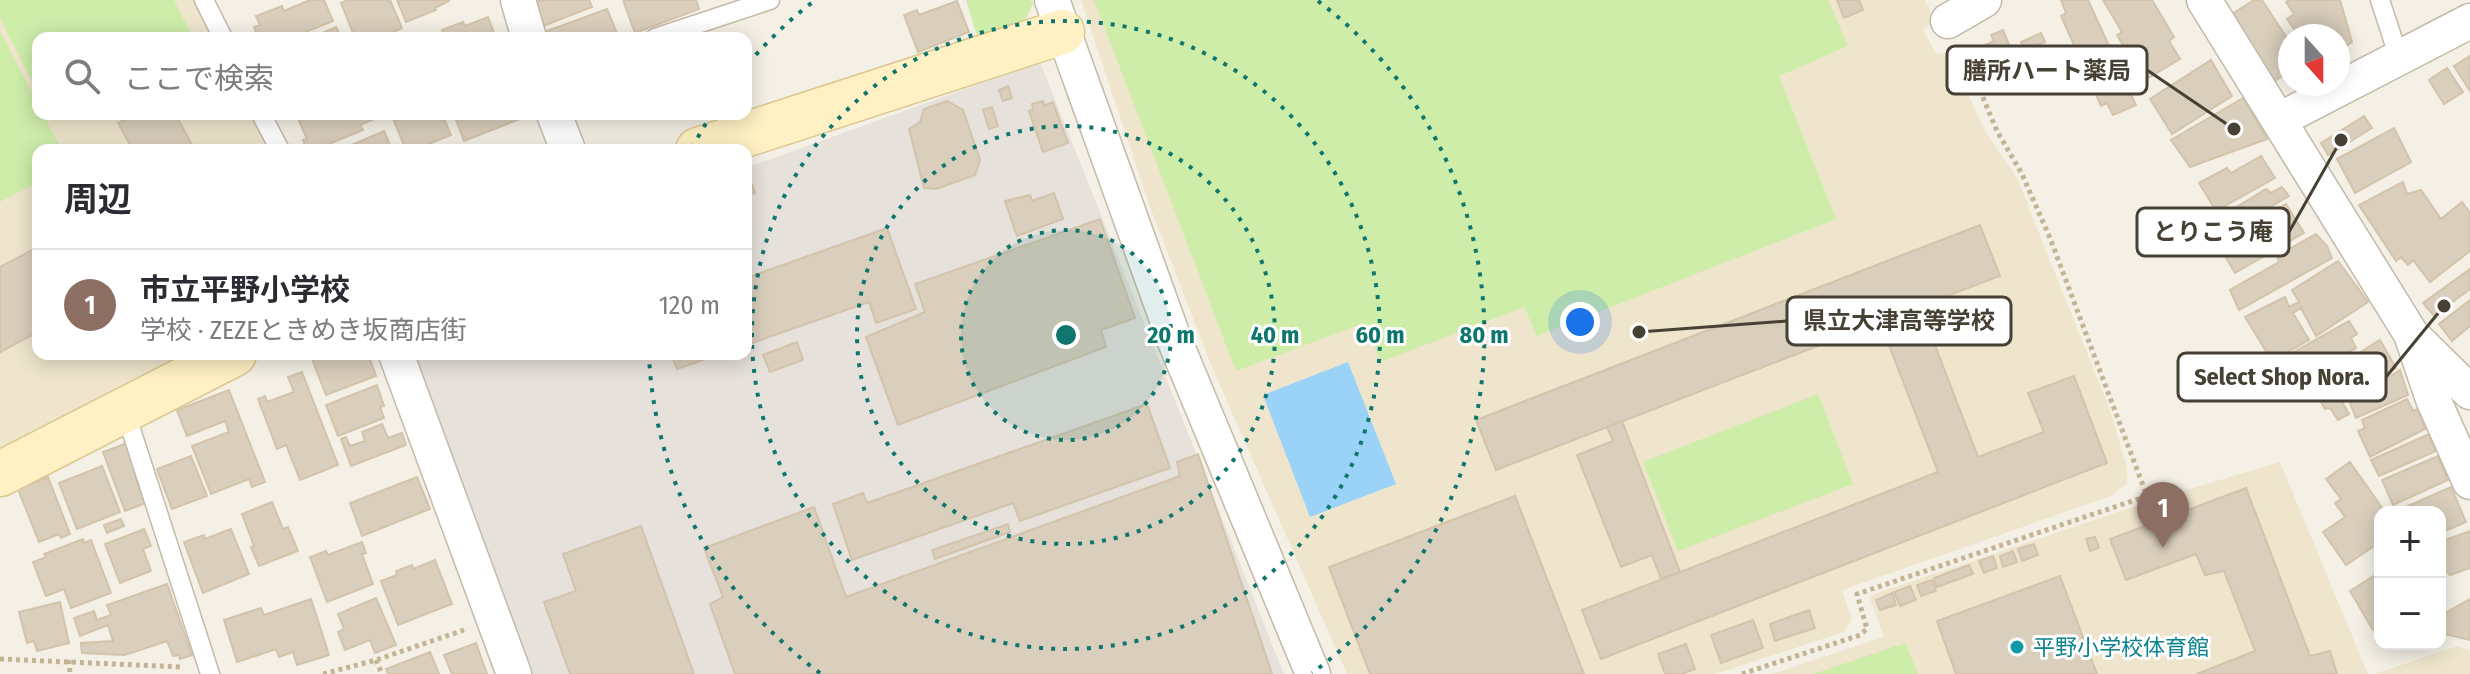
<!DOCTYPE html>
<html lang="ja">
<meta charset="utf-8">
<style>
:root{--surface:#fff;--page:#f2f2f3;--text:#2b2b33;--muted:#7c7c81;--line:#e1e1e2;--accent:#ff3411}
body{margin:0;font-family:"Fira Sans Condensed","Noto Sans JP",sans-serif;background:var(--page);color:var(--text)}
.controls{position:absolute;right:24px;bottom:24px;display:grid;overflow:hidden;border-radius:16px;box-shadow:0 4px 20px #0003}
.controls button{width:72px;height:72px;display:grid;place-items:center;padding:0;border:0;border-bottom:2px solid var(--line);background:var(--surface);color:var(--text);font:40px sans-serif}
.compass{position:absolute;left:2278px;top:24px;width:72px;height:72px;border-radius:50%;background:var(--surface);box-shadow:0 4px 20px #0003;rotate:159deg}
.you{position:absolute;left:1580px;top:322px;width:28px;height:28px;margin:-20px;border:6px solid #fff;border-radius:50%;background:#1a73e8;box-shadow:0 0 0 12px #1a73e833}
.badge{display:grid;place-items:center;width:52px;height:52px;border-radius:50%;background:var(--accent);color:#fff;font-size:26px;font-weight:700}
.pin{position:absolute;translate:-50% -66px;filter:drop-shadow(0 2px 4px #0008)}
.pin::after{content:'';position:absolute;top:42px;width:28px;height:24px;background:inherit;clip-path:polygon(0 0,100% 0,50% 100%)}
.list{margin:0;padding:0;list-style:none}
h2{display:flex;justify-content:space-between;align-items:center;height:104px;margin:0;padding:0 32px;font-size:34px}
h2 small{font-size:26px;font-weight:400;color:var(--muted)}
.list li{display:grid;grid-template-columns:52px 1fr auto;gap:24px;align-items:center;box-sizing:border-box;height:112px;padding:0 32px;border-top:2px solid var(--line)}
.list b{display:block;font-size:30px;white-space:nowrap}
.list p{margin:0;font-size:26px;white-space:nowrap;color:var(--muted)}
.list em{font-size:26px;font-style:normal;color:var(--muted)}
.icon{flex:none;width:44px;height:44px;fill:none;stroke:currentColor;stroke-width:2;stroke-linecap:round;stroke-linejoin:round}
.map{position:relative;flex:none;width:2470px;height:674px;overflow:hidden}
.search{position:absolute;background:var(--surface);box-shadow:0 4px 20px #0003;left:32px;top:32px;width:720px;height:88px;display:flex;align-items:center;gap:20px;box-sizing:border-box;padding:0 28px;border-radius:16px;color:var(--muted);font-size:30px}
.panel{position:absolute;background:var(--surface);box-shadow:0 4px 20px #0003;left:32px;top:144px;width:720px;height:216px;border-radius:16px}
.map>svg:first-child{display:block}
</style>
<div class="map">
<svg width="2470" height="674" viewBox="0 0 2470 674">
<rect width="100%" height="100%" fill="#f4f0e5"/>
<path fill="#e6e1da" d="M1040 62 1284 674H526L408 354H746V168Z"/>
<path fill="#efe5cd" d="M0 0H194L213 38H38V114H251L269 150H38V354H197L0 457Z
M1081 0H1925L1935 22 1923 29 1936 54 1949 52 1985 131 2017 178 2110 410 2127 468V483L2111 496 1842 590 1852 619 1844 632 1716 674H1347L1212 367 1150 207Z
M2280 462 2368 674H1772L1884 637 1869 596 2153 500Z
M2457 646 2470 650V674H2375Z"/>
<path fill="#ceeda9" d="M0 0H174L193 38H38V94L0 18Z
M966 0H1031L1033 4 1025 20 977 36Z
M1094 0H1828L1848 46 1779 76 1836 219 1537 336 1524 307 1381 362 1364 323 1236 371Z
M0 31 38 104V114H43L62 150H38V182L0 202Z
M1818 394 1853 484 1678 551 1643 462Z
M1905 643 1918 674H1813Z"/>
<path fill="#9ad2f8" d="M1348 362 1396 484 1310 517 1263 395Z"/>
<path fill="#dacebc" stroke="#d3c3ab" stroke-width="2" d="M310 0H324L333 21 291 38 275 36 258 38 254 27 260 25 256 16 282 6 284 11Z
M348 0H390L402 28 391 33 393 38H355L341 3Z
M397 0H449V1L435 8 436 10 406 22Z
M541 0H589L592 7 543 26 534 3Z
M623 0H696L699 9 635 33Z
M1837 0H1859L1863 10 1844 18Z
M2061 0H2088L2136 105 2113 115 2107 103 2101 106 2061 16 2066 13Z
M2103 0H2152L2174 37 2169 41 2180 59 2140 83 2127 62 2132 60 2117 35 2122 32Z
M2254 0H2262L2290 43V71L2270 84 2226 18Z
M2289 0H2340L2352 42 2338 51V36H2299L2287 19 2294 14 2286 2Z
M957 1 969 32 918 52 904 15 917 10 919 15Z
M607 9 616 31 596 38H540L539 34Z
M488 17 496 38H437L444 35 442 30 463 22 465 26Z
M336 27 341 38H310L320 34Z
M2003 30 2014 57 1980 71 1972 51 1994 41 1991 35Z
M2041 33 2045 42 2024 50 2021 42Z
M2470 56V91L2454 66Z
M2211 60 2232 96 2172 134 2150 99Z
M2447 68 2463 92 2444 104 2429 80Z
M1008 86 1012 98 1003 101 999 90Z
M2243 98 2267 139 2190 167 2171 140Z
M947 101 963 110 980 160 975 175 936 189 924 188 909 129 920 122 924 109Z
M1043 101 1044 106 1053 102 1068 143 1043 152 1029 111 1033 109 1032 104Z
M992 107 998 126 989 129 983 110Z
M137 114H175L195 150H133L118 123Z
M296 114H372L374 119 360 125 363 130 314 150H307L303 140 307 139Z
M412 114H442L451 135 414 150H406L394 121Z
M463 114H529L530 115 464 141 455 117Z
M2364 116 2372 128 2328 155 2321 143Z
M2394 128 2411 162 2355 193 2337 159Z
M384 131 392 150H340Z
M2261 156 2275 178 2216 211 2199 183 2227 168 2231 173Z
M746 168 755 193 746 196Z
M2403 182 2407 194 2421 190 2441 219 2462 202 2470 213V251L2430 282 2413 260 2408 265 2401 257 2396 261 2359 205Z
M2282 187 2289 196 2221 236 2214 221 2266 189 2271 193Z
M1054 193 1063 219 1017 236 1005 201 1030 195 1032 201Z
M2286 204 2304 233 2235 273 2218 244Z
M1100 219 1135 318 1101 330 1106 347 898 425 866 337 925 312 915 284Z
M1980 225 2000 276 1920 306 1978 457 2044 432 2028 393 2074 376 2107 463 1601 659 1582 610 1938 472 1880 322 1496 470 1476 420Z
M887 228 916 309 876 323 869 302 746 345V278Z
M2316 234 2327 246 2332 258 2239 310 2230 290 2279 262 2277 256Z
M38 247V332L0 352V267Z
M2338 261 2368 302 2316 336 2301 308 2293 313 2309 340 2272 361 2245 317 2285 297 2289 307 2299 302 2292 290Z
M2470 269V289L2434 316 2423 303Z
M2470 300V326L2452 341 2439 324Z
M2349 321 2357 334 2351 338 2356 348 2298 381 2285 357Z
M2380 340 2396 368 2341 400 2349 414 2338 420 2330 408 2325 409 2316 394 2310 397 2304 387Z
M797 342 803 360 770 372 763 355Z
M310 354H368L376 376 326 395Z
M671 354H720L677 369Z
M2400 370 2408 395 2356 418 2350 403Z
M302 372 338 465 300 480 286 445 277 449 258 399 265 396 267 402 294 392 288 377Z
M377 385 384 406 380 407 384 418 338 436 326 405Z
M229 390 265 482 252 487 249 479 211 494 192 446 229 432 225 421 187 436 177 410Z
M2407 399 2413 411 2418 409 2425 429 2370 457 2358 431 2365 428 2362 420Z
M1147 404 1170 468 1020 521 1013 503 852 560 833 504 863 493 867 503Z
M1622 421 1680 572 1661 579 1652 555 1621 567 1577 455 1613 441 1607 427Z
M382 424 388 438 402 433 406 445 351 466 341 439 346 437 350 446 365 441 362 432Z
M2429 434 2436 451 2379 476 2371 460Z
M127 443 141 477 136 479 146 503 125 511 103 452Z
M1198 454 1272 674H735L710 604 723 597 704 548 814 507 846 597 1180 476 1177 462Z
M191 456 207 496 172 509 157 469Z
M2438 456 2448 480 2393 505 2382 480Z
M2350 462 2385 512H2380V542L2346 565 2323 532 2345 517 2335 503 2341 499 2326 479Z
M102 466 120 512 77 529 59 483Z
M48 477 70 534 61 538 59 534 39 542 18 489Z
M417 477 430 509 362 536 350 503Z
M2451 487 2466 522 2440 533V512H2404L2403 508Z
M2246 488 2310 656 2330 651 2337 674H2197L2255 651 2224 571 2205 575 2196 554 2126 580 2110 539Z
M1515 496 1584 674H1370L1329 567Z
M272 502 283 529 288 527 298 551 259 566 251 547 254 546 242 514Z
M121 519 124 526 107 533 104 525Z
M1008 524 1010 532 935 559 932 550Z
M641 526 694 674H570L544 602 576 591 563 554Z
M144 529 151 546 143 549 151 571 120 583 105 544Z
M231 529 249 574 203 593 184 542 204 535 205 539Z
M2470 531V568L2450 575 2440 565V542Z
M2095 537 2099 548 2090 551 2086 539Z
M83 539 84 543 91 540 111 593 71 608 64 589 46 596 33 562 46 557 44 554Z
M362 542 366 553 362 554 373 584 327 602 310 557 326 551 328 555Z
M2034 544 2038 555 2022 561 2018 549Z
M2013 551 2017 562 2003 567 2000 556Z
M1993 556 1997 568 1984 573 1979 561Z
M435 560 452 604 398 625 381 581 397 575 396 571 412 565 413 569Z
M1969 565 1973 574 1937 587 1934 578Z
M2060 576 2097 674H1956L1937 621Z
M2374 576 2380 586V626L2373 630 2350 591Z
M1932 580 1936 591 1921 596 1917 585Z
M167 584 192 655 180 659 179 655 173 656 167 641 125 655 82 653 81 643 113 641 108 625 80 636 74 618 94 611 97 620 111 615 107 605Z
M1910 586 1916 600 1900 606 1894 592Z
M1892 593 1896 605 1880 610 1876 600Z
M376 598 396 645 375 653 370 640 345 650 338 632 344 629 338 614Z
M311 599 329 655 297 665 293 652 279 657 276 649 237 662 224 620 261 608 264 615Z
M2470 599V640L2445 634 2440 627V616Z
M60 602 69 643 37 651 34 641 27 643 19 612Z
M1809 610 1815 628 1775 641 1770 624Z
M1753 620 1763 648 1721 663 1711 635Z
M476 643 487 674H452L444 655Z
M1686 644 1695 669 1682 674H1665L1658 654Z
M430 652 439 674H388L386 669Z"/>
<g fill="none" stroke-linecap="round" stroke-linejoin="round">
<g stroke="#c4baa9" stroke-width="21">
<path id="lane" d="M204 0 223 38
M2380 0 2399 58
M655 38 770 0
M261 114 280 150
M125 411 210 674"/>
</g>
<g stroke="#c4baa9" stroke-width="37">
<path id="street" d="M518 0 529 38
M1052 0 1174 339 1313 674
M2204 0 2411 334 2433 399 2470 482
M1948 21 1984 0
M554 114 568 150
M2279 120 2470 21
M2417 340 2470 392
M396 354 514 674"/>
</g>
<g stroke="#dcc891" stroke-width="47">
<path id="secondary" d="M698 150 1062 32
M0 474 234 354"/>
</g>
<path stroke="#c4b496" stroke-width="5" stroke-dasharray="4 4" stroke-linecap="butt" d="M0 659 182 667
M69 660 70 674
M376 660 382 674
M323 674 376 660 464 630
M1742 674 1860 635 1867 629 1857 594 2147 496 2050 238 2022 174 1997 131 1963 50"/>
<use href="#lane" stroke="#fff" stroke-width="18"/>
<use href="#street" stroke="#fff" stroke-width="34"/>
<use href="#secondary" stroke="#fff1c4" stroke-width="44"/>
</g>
<circle cx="1066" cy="335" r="105" fill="#0f766e" fill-opacity=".12"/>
<g fill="none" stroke="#0f766e" stroke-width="4" stroke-dasharray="4 8">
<circle cx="1066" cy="335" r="105"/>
<circle cx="1066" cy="335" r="209"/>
<circle cx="1066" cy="335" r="314"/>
<path d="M820 673A418 418 0 0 1 649 357M692 148A418 418 0 0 1 710 117M748 64A418 418 0 0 1 814 1M1318 1A418 418 0 0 1 1312 673"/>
</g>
<circle fill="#0f9aa8" stroke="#fff" stroke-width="3" cx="2017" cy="647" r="8"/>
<g text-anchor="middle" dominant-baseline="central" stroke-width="6" stroke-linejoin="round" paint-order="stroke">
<g font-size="22" fill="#0d838f" stroke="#fff" text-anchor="start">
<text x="2033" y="647">平野小学校体育館</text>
</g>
</g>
<circle cx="1066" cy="335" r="12" fill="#0f766e" stroke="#fff" stroke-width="4"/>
<g font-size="24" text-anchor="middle" font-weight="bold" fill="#0f766e" stroke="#fff" stroke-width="6" stroke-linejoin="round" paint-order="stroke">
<text x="1171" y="343">20 m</text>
<text x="1275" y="343">40 m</text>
<text x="1380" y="343">60 m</text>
<text x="1484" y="343">80 m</text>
</g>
<path fill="none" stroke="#474034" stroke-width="3" d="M2234 129L2147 70M2341 140L2289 232M1639 332L1787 321M2444 306L2386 377"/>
<g fill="#474034" stroke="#fff" stroke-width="3">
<circle cx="2234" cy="129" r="8"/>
<circle cx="2341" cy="140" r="8"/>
<circle cx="1639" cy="332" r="8"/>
<circle cx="2444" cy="306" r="8"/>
</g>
<g fill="#fff" stroke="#474034" stroke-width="3">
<rect x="1947" y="46" width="200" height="48" rx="8"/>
<rect x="2137" y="208" width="152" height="48" rx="8"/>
<rect x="1787" y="297" width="224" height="48" rx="8"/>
<rect x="2178" y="353" width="208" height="48" rx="8"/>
</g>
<g font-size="24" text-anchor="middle" font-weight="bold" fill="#474034">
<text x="2047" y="79">膳所ハート薬局</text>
<text x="2213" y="240">とりこう庵</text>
<text x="1899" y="329">県立大津高等学校</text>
<text x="2282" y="385">Select Shop Nora.</text>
</g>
</svg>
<div class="controls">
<button>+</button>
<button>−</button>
</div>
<svg class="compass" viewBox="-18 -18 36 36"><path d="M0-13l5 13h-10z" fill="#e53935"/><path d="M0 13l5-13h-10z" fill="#7c7c81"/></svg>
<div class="you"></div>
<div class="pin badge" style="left:2163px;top:548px;background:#8d6e63">1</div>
<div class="search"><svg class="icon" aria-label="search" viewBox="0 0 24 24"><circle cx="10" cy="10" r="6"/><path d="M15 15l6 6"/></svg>ここで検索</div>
<section class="panel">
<h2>周辺<small></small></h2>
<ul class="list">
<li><span class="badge" style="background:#8d6e63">1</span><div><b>市立平野小学校</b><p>学校 · ZEZEときめき坂商店街</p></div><em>120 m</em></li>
</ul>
</section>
</div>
